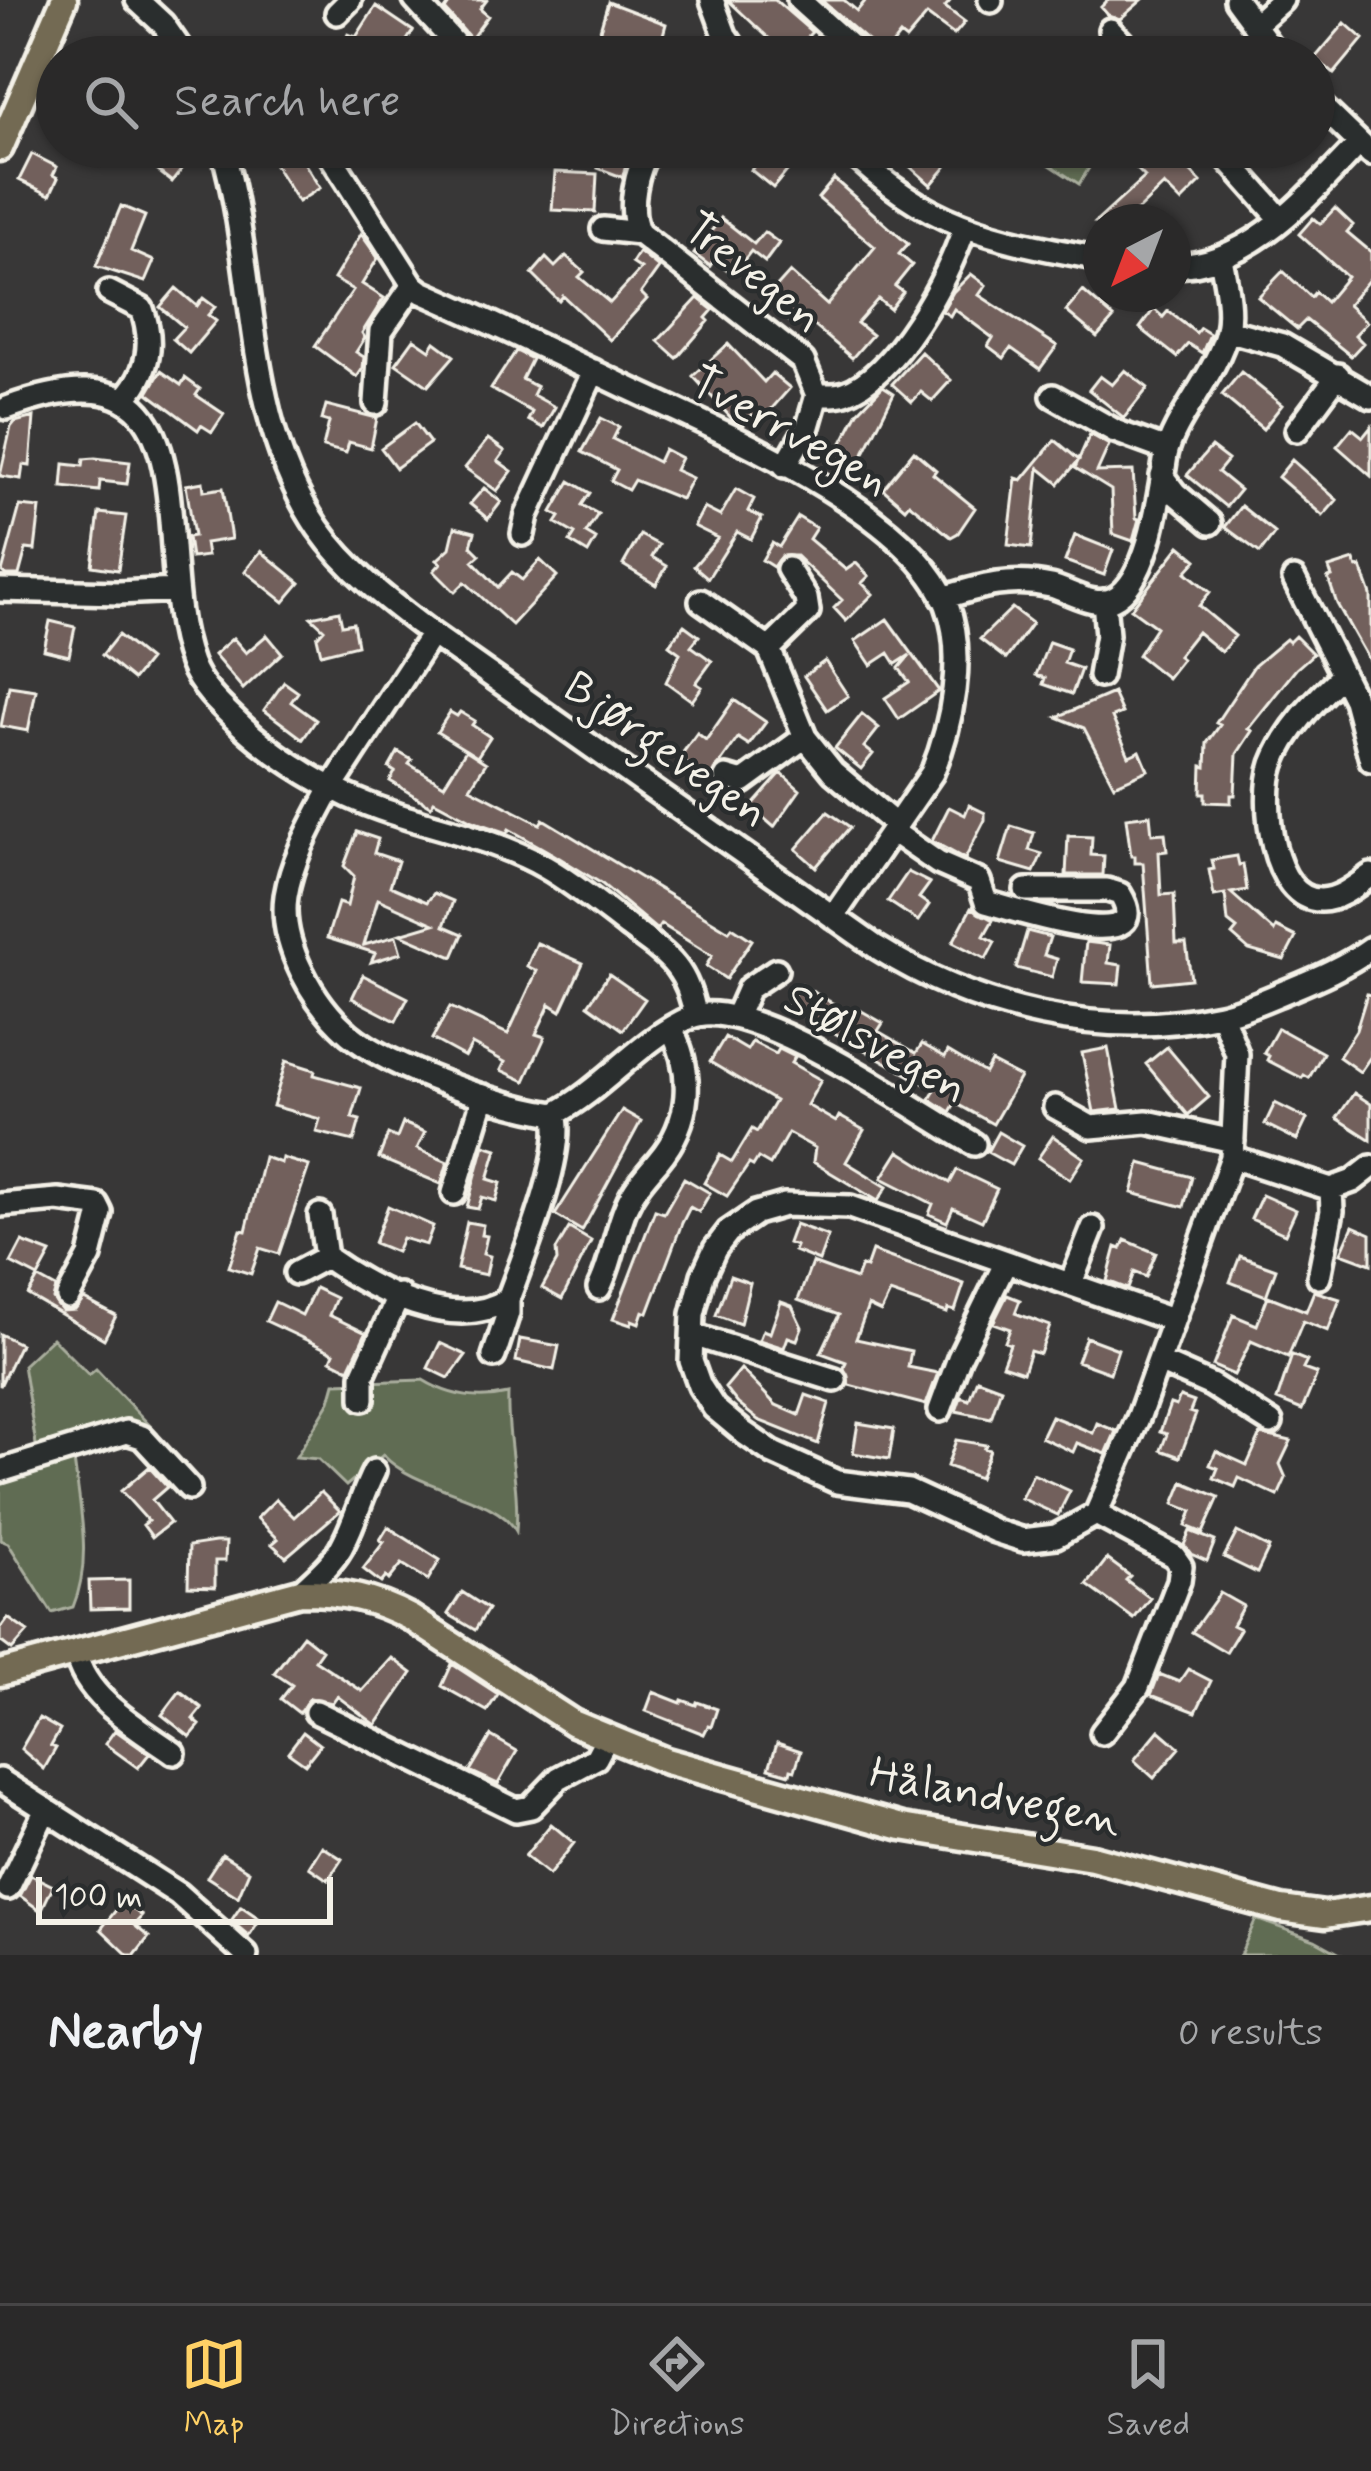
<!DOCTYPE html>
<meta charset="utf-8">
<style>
:root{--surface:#2a2929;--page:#363535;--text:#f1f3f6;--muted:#a5a6a8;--line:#464546;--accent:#ffd166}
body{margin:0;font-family:Mynerve,sans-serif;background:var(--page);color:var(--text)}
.compass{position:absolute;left:1083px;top:204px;width:108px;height:108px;border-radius:50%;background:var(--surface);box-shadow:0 3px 9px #0004;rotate:222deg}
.scale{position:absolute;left:36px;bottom:30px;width:297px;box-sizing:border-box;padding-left:12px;border:6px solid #f4f1e8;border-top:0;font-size:33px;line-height:42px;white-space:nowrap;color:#f4f1e8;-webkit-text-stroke:9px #2a2d2e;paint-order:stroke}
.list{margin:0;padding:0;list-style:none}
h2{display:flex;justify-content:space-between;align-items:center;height:156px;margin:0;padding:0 48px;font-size:51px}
h2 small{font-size:39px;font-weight:400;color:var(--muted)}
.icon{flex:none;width:66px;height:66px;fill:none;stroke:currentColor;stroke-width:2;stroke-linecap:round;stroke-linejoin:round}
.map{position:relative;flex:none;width:1371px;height:1955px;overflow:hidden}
.search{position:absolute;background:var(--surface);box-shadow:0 3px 9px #0004;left:36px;right:36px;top:36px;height:132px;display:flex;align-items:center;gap:30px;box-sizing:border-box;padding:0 42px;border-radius:66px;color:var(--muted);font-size:45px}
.sheet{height:348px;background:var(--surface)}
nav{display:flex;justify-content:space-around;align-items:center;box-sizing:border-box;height:168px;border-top:3px solid var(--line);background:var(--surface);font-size:33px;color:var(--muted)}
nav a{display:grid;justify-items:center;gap:6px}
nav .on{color:var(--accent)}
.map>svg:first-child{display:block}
</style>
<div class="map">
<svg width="1371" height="1955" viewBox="0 0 1371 1955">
<rect width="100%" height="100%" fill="#383737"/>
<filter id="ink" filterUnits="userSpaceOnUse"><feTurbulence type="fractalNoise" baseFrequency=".00833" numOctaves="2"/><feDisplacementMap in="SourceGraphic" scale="24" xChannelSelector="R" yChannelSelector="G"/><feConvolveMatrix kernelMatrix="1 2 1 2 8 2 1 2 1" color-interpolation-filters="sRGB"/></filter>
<g filter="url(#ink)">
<path fill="#606c53" stroke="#aaae9e" stroke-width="3" d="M1048 147H1102L1079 184 1041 159Z
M52 1338 89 1375 96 1369 156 1432H136L73 1450C78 1502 94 1557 73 1607L52 1613 8 1543 0 1540V1466L38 1457 23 1365Z
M423 1380C449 1396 478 1401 508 1394 506 1440 520 1485 516 1531 496 1494 417 1492 383 1455L346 1486 318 1459 296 1457 330 1401 335 1383Z
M1256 1919 1315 1940 1342 1955H1240Z"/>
<path fill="#72605c" stroke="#f4f1e8" stroke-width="3" d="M452 0H487L480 9 488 16 471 39 445 10Z
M728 0H775L812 32 808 36 812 40 798 57H768L777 46Z
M821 0H844L857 11 866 0H951L945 7 965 22 954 35 927 15 906 40 900 35 884 55Z
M1108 0H1142L1120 19 1108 15 1101 7Z
M608 2 666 24 660 46 627 36 622 55 595 47Z
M376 6 413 31 396 57H355L341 51 348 34 356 37Z
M1345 23 1363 39 1334 74 1315 58Z
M127 147H165L186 164 172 182Z
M605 147 630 155 622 177 598 168Z
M770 147H787L799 157 773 188 751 170Z
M919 147H943L935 157 946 167 931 185 906 163Z
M1133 147H1149L1158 155 1166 147 1201 182 1181 202 1164 185 1135 213 1144 222H1096L1145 177 1124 156Z
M295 148 320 188 298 202 273 162Z
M32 154 57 167 53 175 58 178 50 195 19 180Z
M555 172 597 174 595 212 552 210Z
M834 179 908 244 899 254 912 265 895 286 903 292 890 309 878 299 857 323 872 335 852 358 803 316 794 326 765 300 790 272 827 305 875 247 818 198Z
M121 206 145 216 131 251 154 261 145 282 96 266Z
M1335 208 1353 225 1347 232 1371 252V277L1348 305 1367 322 1355 335 1363 343 1351 356 1306 320 1297 329 1258 297 1283 271 1311 297 1315 292 1326 302 1347 277 1299 234 1313 218 1320 224Z
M721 218 754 244 764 232 779 243 765 262 751 251 733 274 714 260 710 266 694 254Z
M361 234 378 258 362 284 384 298 362 333 365 338 356 352 364 357 363 368 357 377 315 346 353 290 334 279Z
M639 252 659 268 641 293 647 299 610 340 563 296 559 301 532 274 546 258 555 267 566 256 584 272 579 277 610 303 641 269 632 263Z
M971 274 986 285 979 295 1057 346 1040 369 1011 348 1004 358 988 346 993 338 954 309 950 316 942 311 953 292Z
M176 288 197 306 203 298 215 307 208 315 216 321 189 353 173 339 184 327 160 307Z
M1083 291 1114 318 1097 337 1066 311Z
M698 298 713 310 706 318 709 321 677 358 658 341Z
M1154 309 1163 317 1168 311 1196 333 1200 328 1210 334 1202 353 1188 344 1177 357 1140 328Z
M414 339 430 350 435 342 454 356 428 386 396 364Z
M728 344 764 382 772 373 790 388 760 422 752 415 743 426 733 420 693 376Z
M516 351 532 359 522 379 537 387 533 395 555 407 543 428 528 420 532 412 491 389Z
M921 352 951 380 932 401 921 392 912 402 892 384Z
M1125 370 1148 388 1124 418 1089 390 1100 376 1112 385Z
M161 371 181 385 185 378 200 389 196 395 224 414 212 432 201 425 198 430 148 393Z
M1241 372 1282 405 1263 429 1222 395Z
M883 386 894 393 856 469 834 458 858 412Z
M326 405 377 418 371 448 349 442 346 453 323 447 329 422 322 420Z
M34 417 30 466 23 465 21 479 0 476 11 427 15 422Z
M601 418 619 427 613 439 658 462 664 449 681 458 675 470 692 478 681 499 634 480 628 490 611 481 617 470 582 452Z
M415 423 430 443 396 468 381 448Z
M1371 427V476L1337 446 1352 428 1363 437Z
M1090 434 1109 445 1097 472 1133 471 1136 518 1139 519 1133 541 1113 534 1111 490 1075 468Z
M488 439 505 451 498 461 512 471 497 491 465 468Z
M1055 440 1079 460 1059 484 1039 468 1031 548 1008 545 1016 478 1022 480Z
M1211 447 1228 460 1218 472 1240 490 1226 507 1187 475Z
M914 451 936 470 933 474 975 508 958 533 951 537 909 503 905 508 883 489Z
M95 458 130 462 127 484 100 481 99 491 62 487 64 464 83 466 84 459Z
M1292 460 1337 500 1323 516 1278 477Z
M570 481 590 493 582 505 598 514 586 533 596 539 588 553 570 542 575 534 556 523 560 517 552 512Z
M203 482 204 491 223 488 231 539 205 543 207 556 191 558 188 537 194 536 186 485Z
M484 488 501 502 488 519 470 504Z
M736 489 754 499 748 511 762 518 751 539 737 532 708 578 694 566 718 538 694 526 704 508 720 516Z
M20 506 40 508 35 550 26 549 19 575H6L2 572Z
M1241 506 1275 533 1260 553 1225 527Z
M99 513 126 516 118 570 92 566Z
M798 517 816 528 809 539 846 570 856 563 869 576 862 583 873 594 846 621 834 608 842 600 796 556H781L773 567 762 560 772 543 779 547Z
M455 527 475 532 471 546 480 555 473 561 498 587 512 572 522 580 540 560 557 576 512 625 465 582 455 592 434 571 441 563 437 560 450 548Z
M640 535 659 545 652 557 667 566 656 585 623 565Z
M1075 535 1113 550 1104 575 1065 561Z
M1180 546 1197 560 1186 572 1210 592 1199 606 1235 636 1221 652 1197 632 1178 656 1182 659 1167 678 1138 655 1156 627 1131 609Z
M261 551 300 583 284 602 245 571Z
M1354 560 1357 568 1361 567 1371 595V664L1337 604 1328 578 1332 577 1329 568Z
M1012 608 1032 623 1006 659 980 639Z
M339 611 342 625 353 623 357 645 321 654 317 637 324 629 311 617Z
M887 619 939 691 899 719 885 698 909 682 899 668 910 655 896 664 889 653 871 665 855 641Z
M50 621 75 627 69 656 44 650Z
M684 625 699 636 691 646 712 661 696 683 702 687 692 701 666 682 680 653 669 645Z
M118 635 149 660 133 680 102 655Z
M267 635 282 653 243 689 214 655 233 638 246 653Z
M1295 636 1313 654 1296 669 1248 729 1252 731 1237 754 1235 795H1231V803L1205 802V793H1201L1202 766 1206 767 1207 743 1220 725 1216 723 1254 666 1286 639 1289 642Z
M1049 642 1069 649 1064 663 1081 669 1072 694 1043 684 1045 678 1036 675Z
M825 661 848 696 827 710 804 676Z
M284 682 298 692 291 702 316 720 303 739 264 710Z
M9 686 36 690 28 731 1 726Z
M1113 693 1122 713 1112 717 1129 756 1140 751 1148 770 1114 785 1084 728 1057 717Z
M734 700 766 722 749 745 738 738 709 779 679 758 697 733 706 740Z
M450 712 457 716 460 712 475 721 472 725 490 737 477 757 437 732Z
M862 714 879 728 864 747 873 754 861 769 835 748Z
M466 750 486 763 470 788 540 824 543 819 729 931 732 927 752 940 726 979 706 966 712 956 661 924 657 930 602 884 553 854 509 829 507 833 472 821 434 801 431 806 390 781 395 772 389 768 398 752 412 760 409 764 444 785Z
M781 773 800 790 774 827 751 807Z
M969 805 985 813V820L965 859 932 841 949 807 965 815Z
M828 812 850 827 816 867 796 849Z
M1150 815 1152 834 1165 833 1167 851 1159 852 1161 895 1174 894 1176 943H1186L1191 979 1152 983 1143 863H1135V856H1131L1126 818Z
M1011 826 1034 833 1029 850 1042 854 1034 872 1000 862Z
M357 832 378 839 374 853 398 861 390 886 427 902 434 893 453 901 444 926 463 934 453 957 400 934 434 924 378 899 364 945 396 936 401 953 371 962 375 953 327 938 338 903 347 906 354 876 344 866Z
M1068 836 1092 837 1091 855 1104 856 1103 875H1066Z
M1237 856 1239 865 1243 864 1247 890 1231 893 1274 931 1276 927 1296 937 1284 960 1249 950 1232 935 1237 929 1228 922 1225 894 1214 896 1209 870 1214 869 1212 860Z
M908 872 930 883 919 898 929 905 918 921 888 901Z
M971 908 993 920 984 936 995 942 986 959 953 942Z
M1027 931 1050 937 1044 955 1057 959 1052 977 1016 968Z
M1086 942 1110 945 1108 963 1121 965 1119 984 1082 982Z
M537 943 583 963 561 1011 550 1004 536 1034 545 1037 525 1081 501 1070 505 1062 472 1044 465 1057 432 1039 450 1007 508 1034 537 971 527 966Z
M609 974 645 999 623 1030 588 1005Z
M363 975 408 998 396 1021 352 998Z
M800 984 856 1017 860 1010 883 1023 878 1031 916 1053 922 1044 945 1057 948 1051 985 1073 991 1062 1020 1077 993 1124 955 1103 950 1112 930 1099 935 1090 787 1006Z
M1367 994 1371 995V1056L1360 1072 1339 1057 1356 1030Z
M1278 1028 1323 1053 1309 1078 1304 1075 1302 1078 1267 1060 1269 1056 1264 1053Z
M725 1037 747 1050 752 1042 776 1054 779 1049 795 1057 791 1063 821 1080 807 1105 836 1122 839 1116 864 1130 846 1162 887 1187 878 1201 813 1162 815 1148 788 1133 770 1165 758 1158 753 1166 749 1164 727 1196 704 1183 720 1155 732 1162 752 1129 757 1132 775 1101 710 1062Z
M1167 1047 1209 1097 1188 1115 1146 1064Z
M1108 1048 1120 1109 1094 1112 1082 1053Z
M286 1061 315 1070 314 1075 361 1088 352 1118 360 1120 354 1141 316 1132 320 1119 273 1106Z
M1354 1093 1371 1104V1140L1337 1118Z
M1275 1103 1307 1119 1297 1140 1265 1124Z
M622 1110 641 1121 582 1231 555 1215Z
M403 1123 425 1132 417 1149 448 1162 441 1184 379 1158 388 1134 397 1138Z
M998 1132 1022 1146 1011 1165 987 1152Z
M1053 1136 1084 1158 1070 1179 1038 1158Z
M484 1145 497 1149 488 1179 501 1183 496 1201 482 1197 478 1209 467 1207Z
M899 1151 950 1183 957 1170 997 1189 982 1221 953 1208 947 1222 929 1214 933 1204 882 1178Z
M264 1157 281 1163 282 1158 309 1166 279 1254 260 1248 251 1274 229 1267 241 1230 246 1231Z
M1140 1163 1192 1177 1184 1207 1132 1193Z
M684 1178 710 1193 699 1212 690 1207 682 1223 648 1313 643 1311 639 1323 632 1320 631 1325 613 1319 655 1210 664 1213Z
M1262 1195 1296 1210 1285 1234 1251 1219Z
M388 1206 433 1226 426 1245 402 1238 396 1252 374 1243Z
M467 1222 483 1225 481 1235 487 1236 483 1254 490 1256 486 1275 457 1269Z
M795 1224 828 1236 819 1261 794 1251 796 1246 788 1243Z
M1353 1226 1371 1234V1264L1341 1253Z
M569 1228 591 1241 562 1299 542 1288 557 1261 556 1250Z
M1125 1240 1156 1253 1146 1277 1134 1272 1128 1289 1107 1281 1116 1247 1121 1249Z
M22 1242 51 1253 38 1277 11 1263Z
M872 1251 964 1284 955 1311 948 1309 947 1313 890 1293 881 1312 868 1306 856 1339 911 1351 908 1367 938 1373 926 1405 849 1385 844 1368 846 1362 821 1353 839 1315 798 1300 812 1263 856 1279 861 1266 866 1268Z
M1240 1256 1276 1269 1266 1296 1230 1282Z
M730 1276 750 1283 740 1324 716 1315Z
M38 1278 56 1288 53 1299 62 1311 75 1310 84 1299 116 1316 104 1339 28 1295Z
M315 1288 336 1298 329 1315 366 1333 349 1369 331 1360 334 1353 266 1321 275 1302 302 1315Z
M1314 1291 1340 1299 1328 1331 1303 1321 1288 1357 1251 1341 1234 1375 1213 1366 1233 1315 1257 1325 1268 1296 1306 1311Z
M1007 1295 1020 1300 1015 1313 1050 1326 1040 1354 1030 1351 1023 1372 1002 1365 1010 1344 1005 1342 1010 1329 993 1323Z
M781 1302 792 1306 802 1327 797 1340 788 1337 784 1348 759 1340 763 1330 770 1333Z
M0 1334 20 1344 0 1386Z
M1086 1337 1118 1349 1110 1373 1077 1361Z
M520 1339 559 1346 554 1370 516 1361Z
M440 1343 466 1355 449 1378 428 1368Z
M1292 1355 1307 1361 1303 1369 1317 1374 1302 1410 1277 1400Z
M741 1369 776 1405 799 1415 806 1395 829 1403 818 1444 758 1420 738 1404 725 1388Z
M977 1379 1001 1388 991 1418 956 1411 961 1397 969 1400Z
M1180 1397 1194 1402 1190 1412 1196 1414 1180 1457 1161 1450 1167 1434 1160 1432 1170 1404 1176 1406Z
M1051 1416 1093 1433 1097 1423 1116 1431 1106 1454 1077 1443 1073 1452 1041 1437Z
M858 1423 894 1429 889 1459 853 1453Z
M1261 1434 1291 1441 1280 1464 1286 1478 1278 1496 1239 1478 1235 1487 1214 1478 1218 1468 1210 1465 1216 1451 1247 1465Z
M956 1440 986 1445 984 1448 990 1450 979 1478 947 1466Z
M149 1467 167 1487 152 1500 170 1523 152 1537 143 1525 148 1521 121 1491Z
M1033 1474 1070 1491 1058 1515 1021 1498Z
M1183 1482 1219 1497 1203 1533 1186 1526 1192 1511 1174 1504Z
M321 1492 340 1511 286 1557 272 1544 278 1539 257 1518 276 1499 294 1517Z
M388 1527 440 1560 428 1580 402 1564 389 1580 386 1577 381 1583 363 1569 384 1542 380 1540Z
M1190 1531 1215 1541 1207 1561 1191 1554 1184 1545Z
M1237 1532 1269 1548 1257 1573 1224 1557Z
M215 1542H226L225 1561H215V1587L188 1586 189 1546Z
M1107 1559 1130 1576 1126 1580 1150 1598 1134 1619 1087 1585Z
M129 1580V1608L90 1609 89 1581Z
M462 1592 488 1609 475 1630 448 1614Z
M1220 1593 1243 1606 1232 1625 1240 1629 1226 1652 1192 1632Z
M8 1618 28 1632 12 1650 0 1641V1629Z
M303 1635 322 1650 315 1660 362 1691 392 1658 412 1673 376 1725 337 1696 332 1703 310 1698 299 1713 281 1699 292 1685 274 1673Z
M452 1664 498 1694 487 1711 442 1686Z
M1188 1669 1211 1681 1196 1712 1151 1695 1159 1674 1179 1682Z
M180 1691 202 1708 193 1719 200 1725 190 1737 162 1715Z
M653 1692 681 1703 682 1700 696 1705 697 1702 717 1709 711 1727 708 1726 704 1734 646 1711Z
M39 1718 60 1730 51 1746 56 1748 44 1769 21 1749Z
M115 1730 149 1754 138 1768 105 1744Z
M1159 1730 1180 1748 1154 1778 1134 1760Z
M303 1732 320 1745 305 1764 288 1752Z
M491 1736 517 1751 498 1784 470 1771Z
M777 1743 801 1751 795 1770 791 1769 790 1774 769 1768Z
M551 1824 574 1843 549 1875 525 1856Z
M322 1846 342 1859 328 1880 309 1867Z
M222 1854 249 1871 238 1897 207 1877Z
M31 1875 53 1886 41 1911 20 1896Z
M123 1901 142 1916 134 1925 149 1937 135 1955H128L101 1929Z
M241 1906 260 1919 249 1936 231 1921Z"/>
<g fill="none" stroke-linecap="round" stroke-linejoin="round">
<g stroke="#f4f1e8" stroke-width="30">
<path id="minor" d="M137 0 163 24 186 57
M415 0 467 57
M712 0 725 35 740 57
M799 0 862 57
M990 0 991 1
M1236 0 1278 57
M337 13 350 0
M1254 25 1282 0
M1110 30 1136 57
M1314 99 1371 154
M222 147C258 271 243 418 318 528 348 571 391 603 432 634L876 947C978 1011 1100 1040 1220 1015 1244 1010 1267 999 1289 990 1318 978 1346 966 1371 948
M325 147 413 285 422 292C489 321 554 353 620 384 710 427 909 507 947 605 966 655 952 725 932 773L833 917
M650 147C636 171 627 208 639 233L803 361 817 395 808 426 785 466
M846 147C927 228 994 239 1101 259
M1217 147 1281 219
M603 229 639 233
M1173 266C1252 265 1308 196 1359 144
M109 292 142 309C154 342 149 372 125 398
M1227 330 1282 345 1371 397
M817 395C826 395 836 396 845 393 895 376 949 277 964 229
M1053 396 1115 431 1167 450
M376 403 381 331 413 285
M7 408C221 328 148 550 191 663 200 688 223 708 242 726 271 753 312 779 348 796 411 825 485 833 545 867 573 883 601 906 627 926 665 954 687 965 695 1015
M1297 430 1338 375
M1162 476 1175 493 1210 523
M523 534 527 515 594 371
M1294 579 1355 700 1371 760
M0 590 119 593 176 590
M943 598C980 586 1012 577 1051 586 1070 591 1094 608 1113 599 1150 581 1160 491 1166 455 1173 420 1218 372 1227 331 1232 308 1225 281 1221 258
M701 601 769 649 805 737 833 772 896 825
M432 634 334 784 335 789 328 794C311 826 292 859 286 896 279 944 314 1004 349 1034 391 1069 501 1106 555 1114
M769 649 808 611 806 598 788 569
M1342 675C1316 700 1286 729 1273 764 1261 799 1271 901 1321 900 1339 900 1357 885 1371 875
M1100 676 1107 635 1104 601
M726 777 743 782 805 737
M892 831 938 863 979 881 986 902C1007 907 1161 961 1120 894L1107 890H1026
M737 1015 749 988 776 970
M1055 1107 1091 1127 1147 1122 1233 1141
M555 1114C605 1088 639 1040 691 1017 749 993 918 1112 974 1144
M1232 1157 1331 1189 1353 1181 1371 1167
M454 1193 484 1096
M0 1205 58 1200 97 1205 101 1213 90 1256 68 1297
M320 1215 326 1257C373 1290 454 1334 508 1299
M296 1273 326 1257
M1319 1277 1332 1211 1331 1189
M1071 1283 1093 1228
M599 1288C612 1263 615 1233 626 1207 634 1188 645 1176 658 1161 692 1121 694 1073 671 1028
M1172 1320 850 1207 784 1205 756 1213 728 1232 715 1249 703 1275 693 1314 691 1361 700 1386 714 1408 744 1433 773 1453 837 1482 908 1491 995 1531 1023 1540 1056 1536 1096 1514 1139 1416 1232 1157 1237 1054 1222 1015
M693 1335 835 1380
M494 1356 508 1313V1299C523 1258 567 1151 555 1114
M1159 1362 1211 1385 1271 1423
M363 1399V1375L399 1295
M940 1410 959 1358 1006 1262
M0 1471 126 1432 142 1437 189 1488
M1096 1514 1174 1556 1181 1566 1179 1581 1138 1687 1102 1733
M300 1592C316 1577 335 1562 344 1542 356 1519 362 1494 374 1471
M76 1653C84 1698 140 1729 174 1753
M316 1712 516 1810 531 1807 559 1778 596 1758 606 1739
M0 1780 178 1894 246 1955
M8 1888 46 1809"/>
</g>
<g stroke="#f4f1e8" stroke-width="33">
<path id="major" d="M0 148 64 0
M0 1673 300 1592C342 1592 374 1598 411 1618L573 1723 666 1761 902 1827 1092 1858 1281 1909 1325 1915 1371 1908"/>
</g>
<use href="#minor" stroke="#2a2d2e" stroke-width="21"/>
<use href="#major" stroke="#736b52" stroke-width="24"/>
</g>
</g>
<g text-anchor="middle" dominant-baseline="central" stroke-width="9" stroke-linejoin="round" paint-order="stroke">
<g font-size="45" fill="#f4f1e8" stroke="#2a2d2e">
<text transform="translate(752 274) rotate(39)">Trevegen</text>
<text transform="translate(789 432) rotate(29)">Tverrvegen</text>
<text transform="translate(665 751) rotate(35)">Bjørgevegen</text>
<text transform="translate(875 1045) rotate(29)">Stølsvegen</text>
<text transform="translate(995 1798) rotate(11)">Hålandvegen</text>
</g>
</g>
</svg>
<svg class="compass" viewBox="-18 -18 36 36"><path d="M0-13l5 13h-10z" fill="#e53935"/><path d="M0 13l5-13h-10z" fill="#a5a6a8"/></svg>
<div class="scale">100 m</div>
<div class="search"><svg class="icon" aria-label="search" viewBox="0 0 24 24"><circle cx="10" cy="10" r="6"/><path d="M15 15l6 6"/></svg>Search here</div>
</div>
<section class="sheet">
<h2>Nearby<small>0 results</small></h2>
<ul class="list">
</ul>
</section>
<nav>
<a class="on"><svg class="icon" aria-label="map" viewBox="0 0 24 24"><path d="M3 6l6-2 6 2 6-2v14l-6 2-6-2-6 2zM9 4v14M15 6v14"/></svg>Map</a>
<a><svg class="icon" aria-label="directions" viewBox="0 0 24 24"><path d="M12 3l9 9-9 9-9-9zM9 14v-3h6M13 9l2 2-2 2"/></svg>Directions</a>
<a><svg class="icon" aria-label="saved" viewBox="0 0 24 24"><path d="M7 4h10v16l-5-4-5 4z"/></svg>Saved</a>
</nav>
